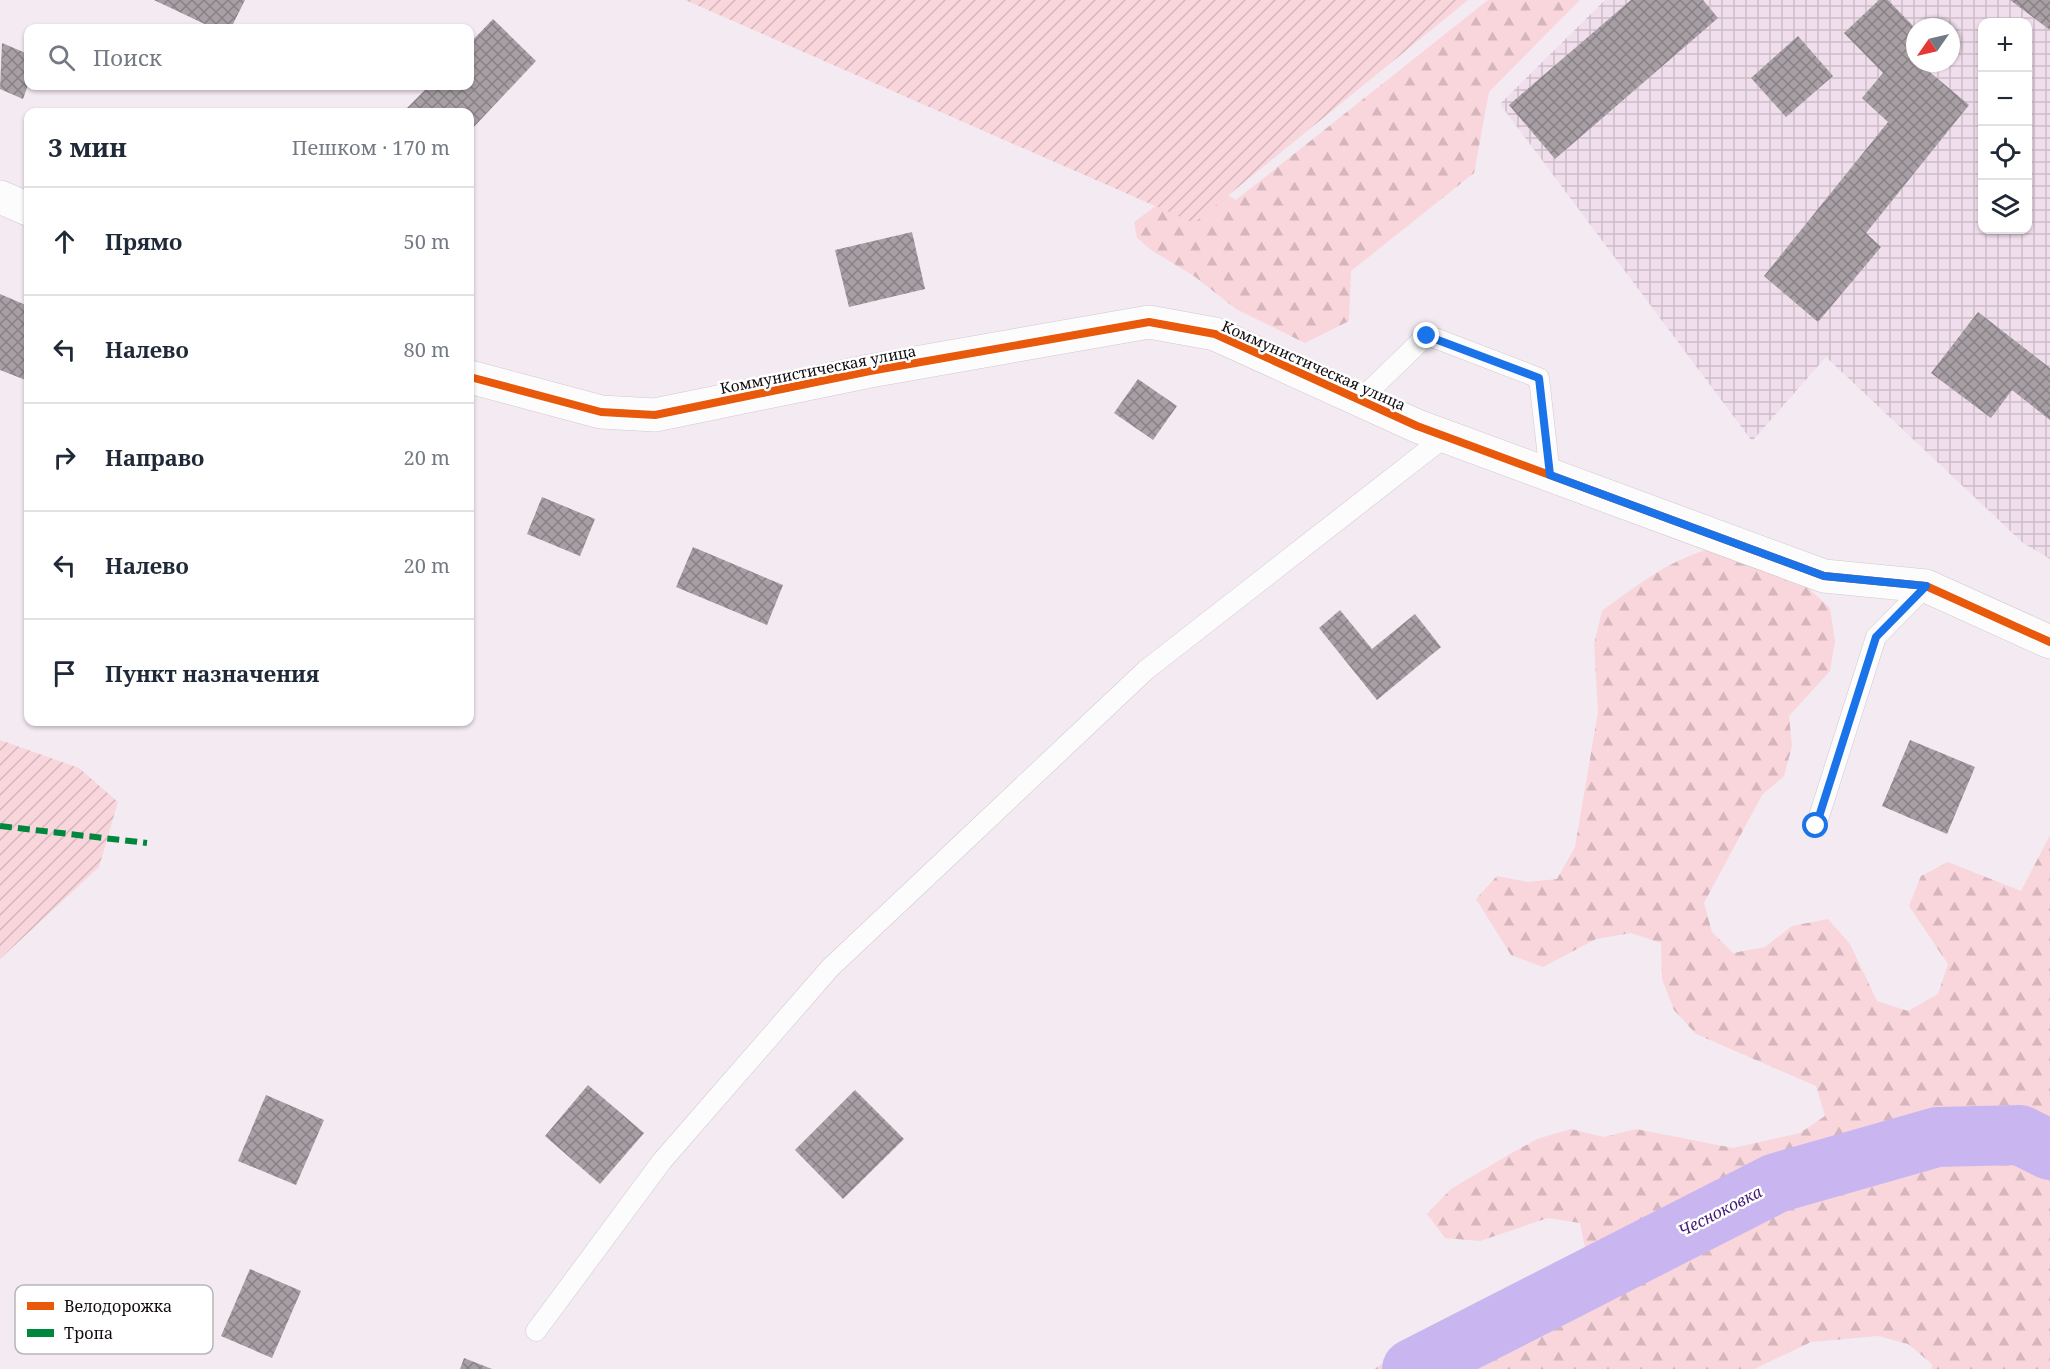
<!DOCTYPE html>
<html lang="ru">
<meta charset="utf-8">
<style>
:root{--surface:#fff;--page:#f2f2f3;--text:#1f2937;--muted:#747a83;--line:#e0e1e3}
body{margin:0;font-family:"Noto Serif",serif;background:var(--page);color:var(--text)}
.controls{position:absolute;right:18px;top:18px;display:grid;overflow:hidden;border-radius:12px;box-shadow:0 2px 4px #0004}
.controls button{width:54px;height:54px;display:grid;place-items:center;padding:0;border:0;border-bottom:2px solid var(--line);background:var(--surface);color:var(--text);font:30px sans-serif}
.compass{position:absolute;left:1906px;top:18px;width:54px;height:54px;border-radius:50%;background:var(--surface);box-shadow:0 2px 4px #0004;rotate:236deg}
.stop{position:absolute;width:18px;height:18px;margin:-14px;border:4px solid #1a73e8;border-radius:50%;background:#fff}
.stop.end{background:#1a73e8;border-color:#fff;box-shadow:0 2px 6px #0008}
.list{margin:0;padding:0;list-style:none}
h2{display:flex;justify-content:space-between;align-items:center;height:78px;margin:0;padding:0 24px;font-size:26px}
h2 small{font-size:20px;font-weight:400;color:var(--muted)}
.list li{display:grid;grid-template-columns:39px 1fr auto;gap:18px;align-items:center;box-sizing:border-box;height:108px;padding:0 24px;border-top:2px solid var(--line)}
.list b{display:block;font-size:22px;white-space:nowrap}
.list em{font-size:20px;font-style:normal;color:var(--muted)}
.icon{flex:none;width:33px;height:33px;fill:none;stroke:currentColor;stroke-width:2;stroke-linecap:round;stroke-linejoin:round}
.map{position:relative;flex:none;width:2050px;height:1369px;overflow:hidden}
.search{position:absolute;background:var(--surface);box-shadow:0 2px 4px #0004;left:24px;top:24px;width:450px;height:66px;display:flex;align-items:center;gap:15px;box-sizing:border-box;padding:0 21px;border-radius:12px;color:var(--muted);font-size:22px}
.panel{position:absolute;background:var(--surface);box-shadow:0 2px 4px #0004;left:24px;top:108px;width:450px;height:618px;border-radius:12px}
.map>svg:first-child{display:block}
</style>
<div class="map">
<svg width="2050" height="1369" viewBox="0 0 2050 1369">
<defs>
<pattern id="industrial-grid" width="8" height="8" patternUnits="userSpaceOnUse" patternTransform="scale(1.5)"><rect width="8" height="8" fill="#f0deec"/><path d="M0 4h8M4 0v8" fill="none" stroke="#cdbdc9"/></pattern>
<pattern id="forest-firs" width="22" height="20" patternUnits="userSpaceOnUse" patternTransform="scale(1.5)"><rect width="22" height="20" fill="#f9d6dc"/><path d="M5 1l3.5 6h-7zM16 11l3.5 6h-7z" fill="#d4b6bc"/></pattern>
<pattern id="garden-furrows" width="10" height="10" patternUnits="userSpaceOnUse" patternTransform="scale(1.5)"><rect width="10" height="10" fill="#f9d6dc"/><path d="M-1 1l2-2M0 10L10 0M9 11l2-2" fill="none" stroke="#d4b6bc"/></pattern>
<pattern id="building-cross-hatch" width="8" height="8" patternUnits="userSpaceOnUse" patternTransform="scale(1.5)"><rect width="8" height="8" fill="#a89fa4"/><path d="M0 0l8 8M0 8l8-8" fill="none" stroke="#878084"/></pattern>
</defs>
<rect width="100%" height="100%" fill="#f4eaf2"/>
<path fill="url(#industrial-grid)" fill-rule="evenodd" d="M1605 0H2050V559L2023 543 1826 357 1752 441 1500 104ZM1982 22H2028V230H1982ZM1915 27H1951V63H1915Z"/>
<path fill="url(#forest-firs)" d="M1488 0H1580L1489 92 1474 173 1351 271 1349 321 1305 343 1236 309 1194 276 1151 250 1137 238 1134 222 1196 176 1236 200Z
M1720 546 1807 587 1830 608 1835 641 1830 671 1789 716 1792 746 1784 776 1762 795 1704 903 1712 932 1733 953 1765 947 1792 926 1828 919 1850 944 1877 1001 1908 1011 1938 994 1948 964 1909 906 1921 876 1948 862 2021 891 2050 835V1369H1932V1364L1908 1344 1878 1336 1811 1342 1754 1369H1374L1436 1329 1534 1295 1564 1279 1587 1257 1580 1223 1548 1218 1480 1241 1445 1238 1427 1214 1451 1189 1510 1154 1537 1139 1571 1129 1604 1137 1636 1129 1733 1148 1800 1133 1825 1116 1816 1086 1696 1034 1674 1010 1662 979 1661 943 1631 933 1596 939 1543 967 1511 955 1476 899 1497 876 1527 882 1557 879 1575 847 1598 712 1594 644 1602 611C1642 582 1671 558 1720 546Z"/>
<path fill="url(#garden-furrows)" d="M685 0H1468L1194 223Z
M0 740 79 768 118 802 99 867 0 959Z"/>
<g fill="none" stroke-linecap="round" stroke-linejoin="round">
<path stroke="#c9b6f0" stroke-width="60" d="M1412 1369 1776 1183 1937 1137 2020 1135 2050 1150"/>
</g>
<path fill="url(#building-cross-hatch)" d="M154 0H245L231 28H213Z
M1631 0H1703L1718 18 1555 159 1509 105Z
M1879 0H1888L1915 28V51L1910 55 1915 63H1919L1969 105 1866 233 1881 247 1818 322 1764 276 1888 122 1862 98 1883 73 1844 33Z
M2010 0H2050V30Z
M493 19 536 61 470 131V112H403L429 86H470V43Z
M1798 36 1833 76 1786 117 1751 78Z
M2 43 28 54V85L23 99 0 89Z
M912 232 925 289 849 307 835 250Z
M0 294 28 306V381L0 370Z
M1978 312 2050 368V420L2012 390 1991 418 1931 373Z
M1138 379 1177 406 1153 440 1114 413Z
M542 497 595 519 580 556 527 534Z
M693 547 783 585 767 625 676 587Z
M1340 610 1372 649 1415 614 1441 647 1377 700 1319 628Z
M1910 740 1975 767 1947 834 1882 806Z
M588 1085 644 1133 600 1184 545 1136Z
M855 1090 904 1139 843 1199 795 1150Z
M266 1095 324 1120 296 1185 238 1161Z
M250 1269 301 1291 272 1358 221 1336Z
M464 1358 492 1369H460Z"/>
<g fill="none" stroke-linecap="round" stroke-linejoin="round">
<g stroke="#d0c8ce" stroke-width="21">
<path id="lane" d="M1360 400 1427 335 1539 378 1550 475
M1816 826 1876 637 1926 586
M536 1331 662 1161 830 968 1146 670 1446 436"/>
</g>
<g stroke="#d0c8ce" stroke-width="34">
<path id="street" d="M0 197 28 209
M470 377 601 412 655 415 870 371 1149 322 1215 334 1417 426 1824 576 1926 586 2050 642"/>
</g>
<use href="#lane" stroke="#fdfcfd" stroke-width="20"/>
<use href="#street" stroke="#fdfcfd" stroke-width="33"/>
<path stroke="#00873e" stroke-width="6" stroke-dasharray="12 6" stroke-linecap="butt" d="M0 826 147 843"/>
<g stroke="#fff" stroke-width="11">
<path id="cycleway" d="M470 377 601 412 655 415 870 371 1149 322 1215 334 1417 426 1824 576 1926 586 2050 642"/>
</g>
<use href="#cycleway" stroke="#e8590c" stroke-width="8"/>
</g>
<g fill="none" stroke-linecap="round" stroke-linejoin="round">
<path stroke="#1a73e8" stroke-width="8" d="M1427 336 1539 378 1550 475 1824 576 1926 586 1876 637 1816 826"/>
</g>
<g text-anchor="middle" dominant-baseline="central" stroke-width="5" stroke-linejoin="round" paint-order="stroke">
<g font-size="15" fill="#110b0f" stroke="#fff">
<text transform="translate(1314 365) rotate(24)">Коммунистическая улица</text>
<text transform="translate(818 369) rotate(-11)">Коммунистическая улица</text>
</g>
<g font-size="16" font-style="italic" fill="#411c77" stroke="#fff">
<text transform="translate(1720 1211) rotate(-27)">Чесноковка</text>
</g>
</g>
<rect x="15" y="1285" width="198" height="69" rx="9" fill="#fff" stroke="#b8b6b7" stroke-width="1.5"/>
<rect x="27" y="1302" width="27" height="8" fill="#e8590c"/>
<rect x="27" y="1329" width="27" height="8" fill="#00873e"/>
<g font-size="16" fill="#110b0f">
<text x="64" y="1312">Велодорожка</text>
<text x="64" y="1339">Тропа</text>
</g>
</svg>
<div class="controls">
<button>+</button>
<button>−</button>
<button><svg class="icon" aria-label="locate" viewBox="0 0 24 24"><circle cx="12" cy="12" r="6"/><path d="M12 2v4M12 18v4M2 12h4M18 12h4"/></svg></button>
<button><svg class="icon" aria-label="layers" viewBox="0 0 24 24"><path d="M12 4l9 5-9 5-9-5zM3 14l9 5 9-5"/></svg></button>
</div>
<svg class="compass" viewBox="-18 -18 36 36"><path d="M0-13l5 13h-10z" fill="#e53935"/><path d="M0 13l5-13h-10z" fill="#747a83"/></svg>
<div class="stop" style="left:1816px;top:826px"></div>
<div class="stop end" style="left:1427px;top:336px"></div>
<div class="search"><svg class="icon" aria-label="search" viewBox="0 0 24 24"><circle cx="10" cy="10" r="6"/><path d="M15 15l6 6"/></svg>Поиск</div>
<section class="panel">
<h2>3 мин<small>Пешком · 170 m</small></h2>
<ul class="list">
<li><svg class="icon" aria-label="ahead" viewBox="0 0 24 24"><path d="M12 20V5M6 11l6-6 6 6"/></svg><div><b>Прямо</b></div><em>50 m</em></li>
<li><svg class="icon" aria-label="left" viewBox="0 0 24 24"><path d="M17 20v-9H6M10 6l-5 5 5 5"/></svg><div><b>Налево</b></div><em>80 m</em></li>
<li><svg class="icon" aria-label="right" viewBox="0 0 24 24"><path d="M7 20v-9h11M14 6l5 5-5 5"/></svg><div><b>Направо</b></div><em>20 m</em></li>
<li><svg class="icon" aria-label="left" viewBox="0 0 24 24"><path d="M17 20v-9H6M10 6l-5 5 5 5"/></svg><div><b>Налево</b></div><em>20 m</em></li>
<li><svg class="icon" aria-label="arrive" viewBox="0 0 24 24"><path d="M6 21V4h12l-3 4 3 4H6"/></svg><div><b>Пункт назначения</b></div></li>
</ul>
</section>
</div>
